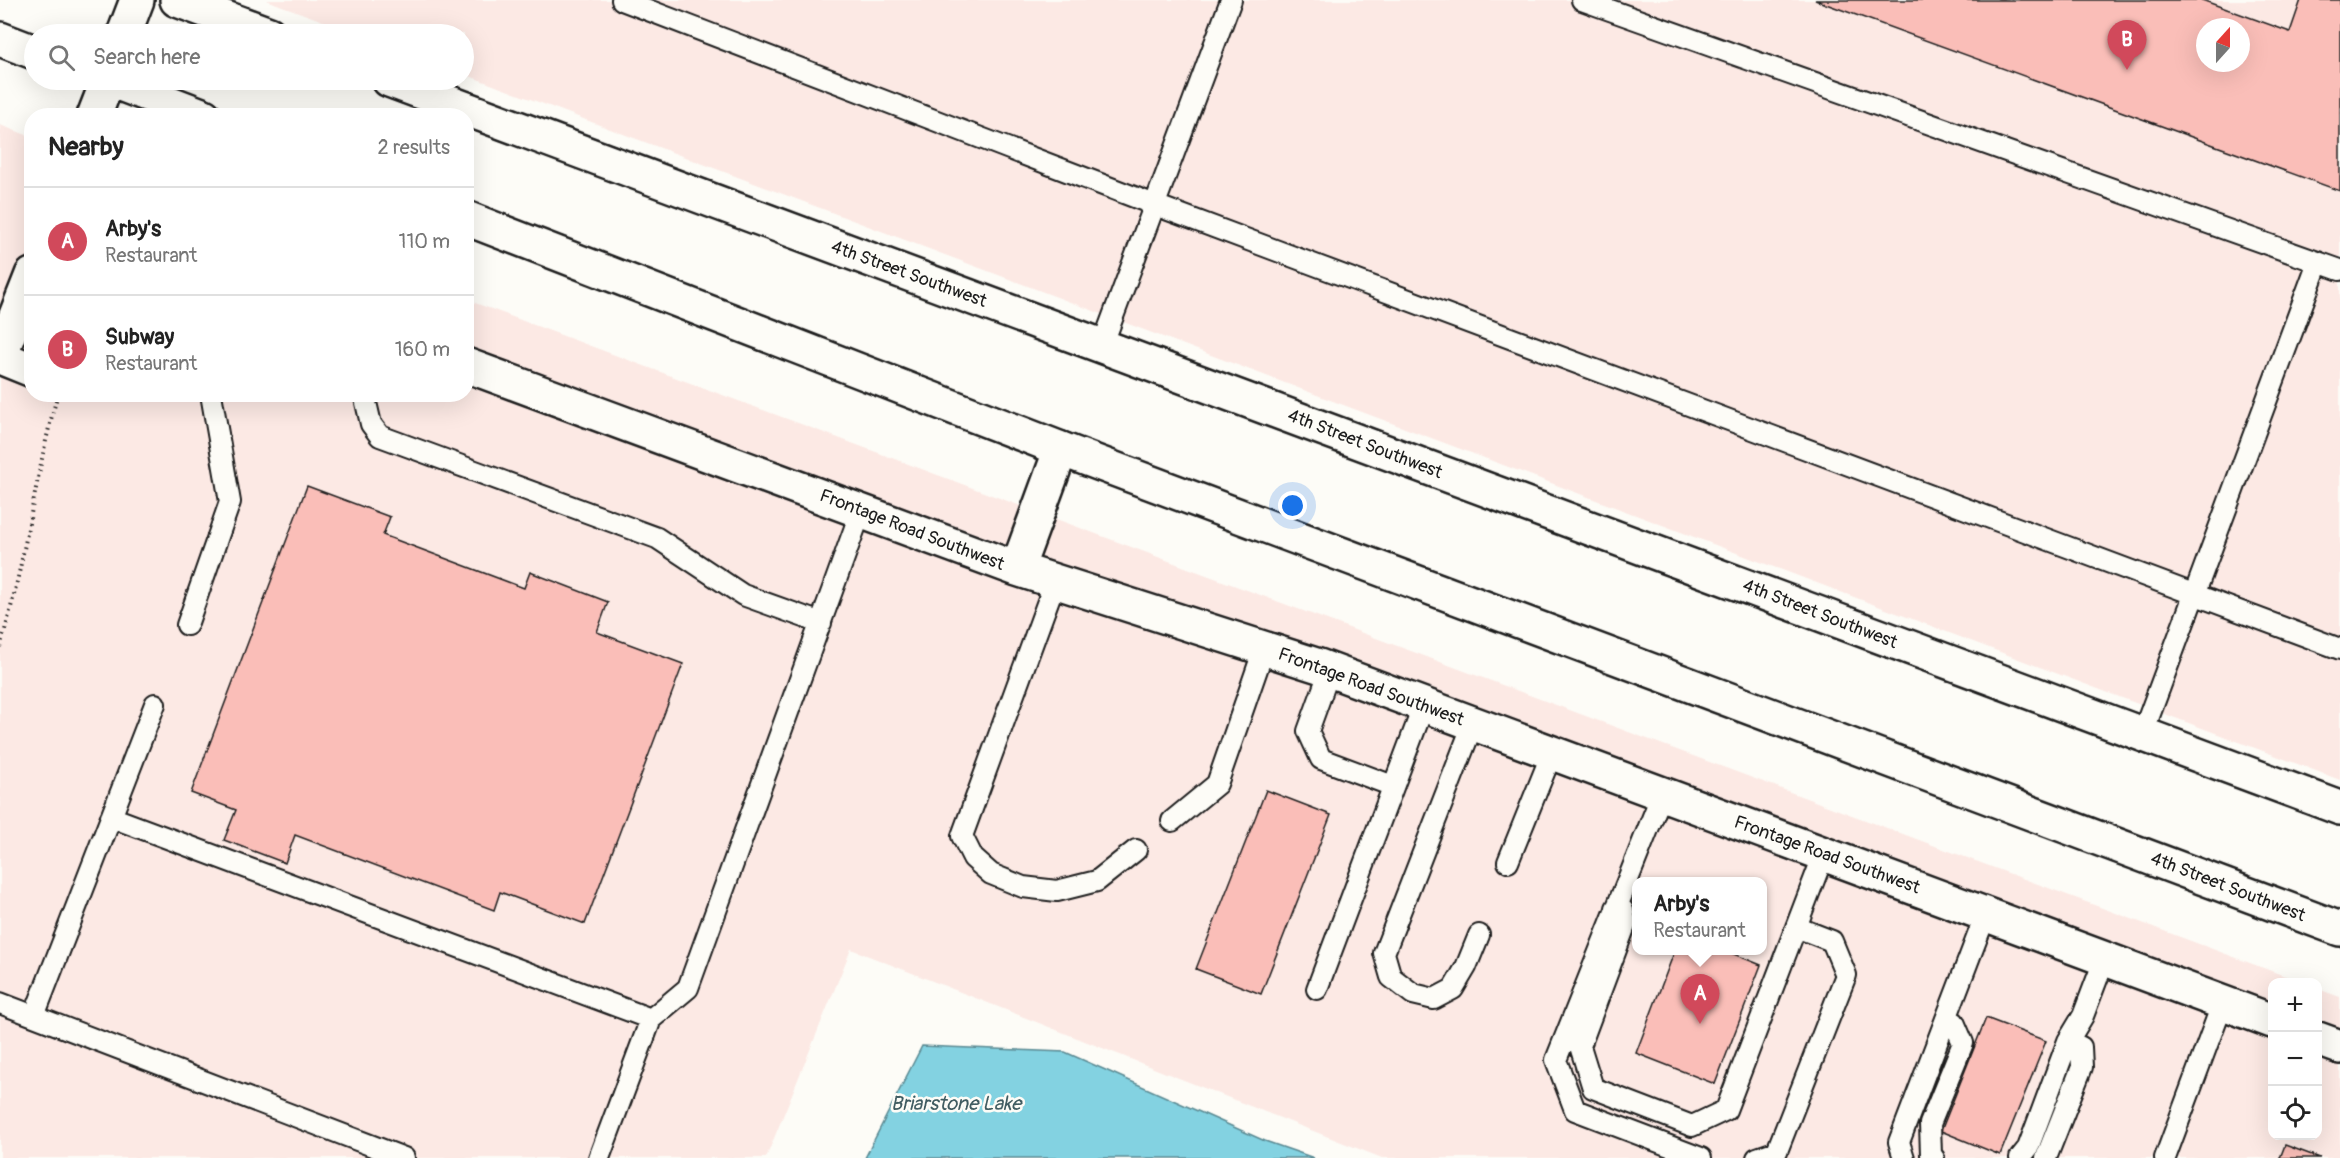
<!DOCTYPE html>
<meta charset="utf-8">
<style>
:root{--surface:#fff;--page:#f2f2f2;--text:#222;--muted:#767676;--line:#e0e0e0;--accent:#d1495b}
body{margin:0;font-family:Pangolin,sans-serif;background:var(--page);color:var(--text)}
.controls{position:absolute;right:18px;bottom:18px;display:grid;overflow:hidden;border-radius:12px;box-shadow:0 6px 24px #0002}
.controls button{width:54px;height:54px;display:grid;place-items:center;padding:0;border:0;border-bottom:2px solid var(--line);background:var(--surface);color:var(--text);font:30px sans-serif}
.compass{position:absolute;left:2196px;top:18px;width:54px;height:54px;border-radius:50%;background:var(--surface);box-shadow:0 6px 24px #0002;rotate:21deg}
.you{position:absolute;left:1293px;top:506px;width:21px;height:21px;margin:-15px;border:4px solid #fff;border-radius:50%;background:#1a73e8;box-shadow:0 0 0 9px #1a73e833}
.badge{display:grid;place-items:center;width:39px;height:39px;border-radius:50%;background:var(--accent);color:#fff;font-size:20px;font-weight:700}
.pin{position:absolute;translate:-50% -50px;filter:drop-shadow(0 2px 3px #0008)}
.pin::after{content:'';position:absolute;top:32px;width:21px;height:18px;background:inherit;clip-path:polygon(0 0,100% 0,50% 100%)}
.popup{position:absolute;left:1632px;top:877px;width:135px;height:78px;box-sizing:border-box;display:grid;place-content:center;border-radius:12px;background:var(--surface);filter:drop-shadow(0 2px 4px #0005);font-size:20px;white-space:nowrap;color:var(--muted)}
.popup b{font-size:22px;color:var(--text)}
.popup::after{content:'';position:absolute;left:50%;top:100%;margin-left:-12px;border:12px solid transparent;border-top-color:var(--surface)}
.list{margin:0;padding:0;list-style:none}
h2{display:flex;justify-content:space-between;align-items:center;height:78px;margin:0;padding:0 24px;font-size:26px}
h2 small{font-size:20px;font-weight:400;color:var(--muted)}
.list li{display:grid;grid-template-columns:39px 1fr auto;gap:18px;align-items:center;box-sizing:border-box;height:108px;padding:0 24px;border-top:2px solid var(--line)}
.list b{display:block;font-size:22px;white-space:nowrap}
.list p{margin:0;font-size:20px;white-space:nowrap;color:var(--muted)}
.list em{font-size:20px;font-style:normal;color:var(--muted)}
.icon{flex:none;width:33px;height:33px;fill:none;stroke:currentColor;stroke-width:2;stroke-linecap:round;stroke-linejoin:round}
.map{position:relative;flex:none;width:2340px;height:1158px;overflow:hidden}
.search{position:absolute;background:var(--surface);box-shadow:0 6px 24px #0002;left:24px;top:24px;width:450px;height:66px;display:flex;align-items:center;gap:15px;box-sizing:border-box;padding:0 21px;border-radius:33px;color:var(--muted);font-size:22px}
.panel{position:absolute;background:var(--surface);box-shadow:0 6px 24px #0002;left:24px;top:108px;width:450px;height:294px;border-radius:24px}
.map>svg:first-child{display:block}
</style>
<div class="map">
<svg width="2340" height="1158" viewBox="0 0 2340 1158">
<rect width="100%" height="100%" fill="#fdfcf7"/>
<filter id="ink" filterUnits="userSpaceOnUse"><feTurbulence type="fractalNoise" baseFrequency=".0167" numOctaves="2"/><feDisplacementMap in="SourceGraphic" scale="12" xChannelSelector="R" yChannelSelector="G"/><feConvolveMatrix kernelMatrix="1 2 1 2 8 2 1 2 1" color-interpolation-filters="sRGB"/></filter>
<g filter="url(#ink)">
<path fill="#fce9e4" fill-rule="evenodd" d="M266 0H2340V780L464 74V34H358ZM2205 27H2241V63H2205Z
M0 125 32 137 31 275 0 356Z
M31 278 32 394H466L467 300 2301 982H2272V1136H2318V989L2340 997V1158H1382L851 949 766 1158H0V359ZM1637 882H1763V950H1637Z"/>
<path fill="#83d2e1" stroke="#5a8992" stroke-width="1.5" d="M922 1046 1065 1052 1265 1141 1314 1158H865Z"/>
<path fill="#fabeb8" stroke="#1c1c1c" stroke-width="1.5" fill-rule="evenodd" d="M1815 0H2202L2290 32 2301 0H2340V191ZM2205 27H2241V63H2205Z
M307 486 390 517 383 535 524 588 530 572 608 602 597 632 683 664 585 924 500 892 494 910 295 835 285 863 224 840 236 810 191 793Z
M1266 790 1331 815 1261 994 1196 969Z
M1675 950H1724L1761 965 1715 1084 1636 1053Z
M1986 1018 2046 1041 2000 1155 1941 1131Z
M2285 1145 2320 1158H2280Z"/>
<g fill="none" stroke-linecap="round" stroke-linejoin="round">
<g stroke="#1c1c1c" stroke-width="24">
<path id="service" d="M622 0 1155 205 2340 649
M1582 0 2340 270
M1102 346 1231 0
M364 394 371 424 380 436 657 538 743 595 821 623
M1055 582 962 836 973 858 991 874 1023 887 1057 891 1097 881 1136 850
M187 625 230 502 211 394
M1330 670 1308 731 1321 759 1393 786
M1473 724 1384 953 1391 977 1413 994 1434 999 1453 989 1466 967 1479 935
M2142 735 2318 262
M1662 794 1556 1060 1575 1110 1701 1158
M111 817 651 1019
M1172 821 1217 784 1264 649
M1508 862 1552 753
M1616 908 1623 910 1626 923 1580 1046 1593 1088 1692 1126 1726 1110 1824 854
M1317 989 1424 705
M0 1003 404 1158
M34 1016 155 704
M599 1158 651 1019 688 988 861 511
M1757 1158 1777 1151 1846 975 1832 941 1796 927
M1904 1158 1899 1142 1986 914
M1934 1158 1931 1155 1930 1124 1963 1043 1954 1022 1946 1019
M2020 1158 2028 1148 2068 1041 2083 1016 2105 958
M2046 1158 2082 1067 2081 1047 2068 1041
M2165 1158 2223 1002"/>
</g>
<g stroke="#1c1c1c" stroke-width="38">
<path id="minor" d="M0 357 32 370
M466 365 1017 569 1319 666 2272 1021
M1017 569 1061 449
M2318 1039 2340 1047"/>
</g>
<g stroke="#1c1c1c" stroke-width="38">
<path id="tertiary" d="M124 34 137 0"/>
</g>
<g stroke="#1c1c1c" stroke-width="38">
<path id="secondary" d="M94 116 108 80
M0 356 32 275"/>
</g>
<g stroke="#1c1c1c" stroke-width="38">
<path id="primary" d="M177 0 269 34
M0 39 34 52
M110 80 204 116
M389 80 2340 808
M466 218 1061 449 2340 929"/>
</g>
<path stroke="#1c1c1c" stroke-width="4" stroke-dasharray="1.5 4.5" stroke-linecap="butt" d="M0 647C25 566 34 479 57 397"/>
<use href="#service" stroke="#fdfcf7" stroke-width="20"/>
<use href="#minor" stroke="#fdfcf7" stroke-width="33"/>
<use href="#tertiary" stroke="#fdfcf7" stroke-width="33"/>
<use href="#secondary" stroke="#fdfcf7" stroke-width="33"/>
<use href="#primary" stroke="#fdfcf7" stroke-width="33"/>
</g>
</g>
<g text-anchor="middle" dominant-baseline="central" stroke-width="5" stroke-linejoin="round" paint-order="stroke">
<g font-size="18" fill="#1c1c1c" stroke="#fdfcf7">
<text transform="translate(909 274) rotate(20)">4th Street Southwest</text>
<text transform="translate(1365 444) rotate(21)">4th Street Southwest</text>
<text transform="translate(912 530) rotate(21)">Frontage Road Southwest</text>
<text transform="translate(1820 614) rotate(21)">4th Street Southwest</text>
<text transform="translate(1371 687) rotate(20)">Frontage Road Southwest</text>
<text transform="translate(1827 855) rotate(20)">Frontage Road Southwest</text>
<text transform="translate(2228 887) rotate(21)">4th Street Southwest</text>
</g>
<g font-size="20" font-style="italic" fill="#405c61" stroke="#fdfcf7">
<text x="956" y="1103">Briarstone Lake</text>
</g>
</g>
</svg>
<div class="controls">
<button>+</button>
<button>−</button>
<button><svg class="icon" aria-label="locate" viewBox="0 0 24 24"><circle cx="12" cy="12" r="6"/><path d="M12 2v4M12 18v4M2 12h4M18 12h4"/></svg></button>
</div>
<svg class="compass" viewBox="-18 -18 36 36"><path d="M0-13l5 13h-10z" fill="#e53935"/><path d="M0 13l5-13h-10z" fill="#767676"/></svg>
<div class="you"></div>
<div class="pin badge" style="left:1700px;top:1024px">A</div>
<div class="popup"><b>Arby's</b>Restaurant</div>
<div class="pin badge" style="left:2127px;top:70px">B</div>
<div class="search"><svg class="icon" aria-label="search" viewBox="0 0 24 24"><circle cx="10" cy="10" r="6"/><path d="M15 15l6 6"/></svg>Search here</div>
<section class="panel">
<h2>Nearby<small>2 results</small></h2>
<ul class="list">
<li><span class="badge">A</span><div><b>Arby's</b><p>Restaurant</p></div><em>110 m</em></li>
<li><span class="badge">B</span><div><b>Subway</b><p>Restaurant</p></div><em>160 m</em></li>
</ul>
</section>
</div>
